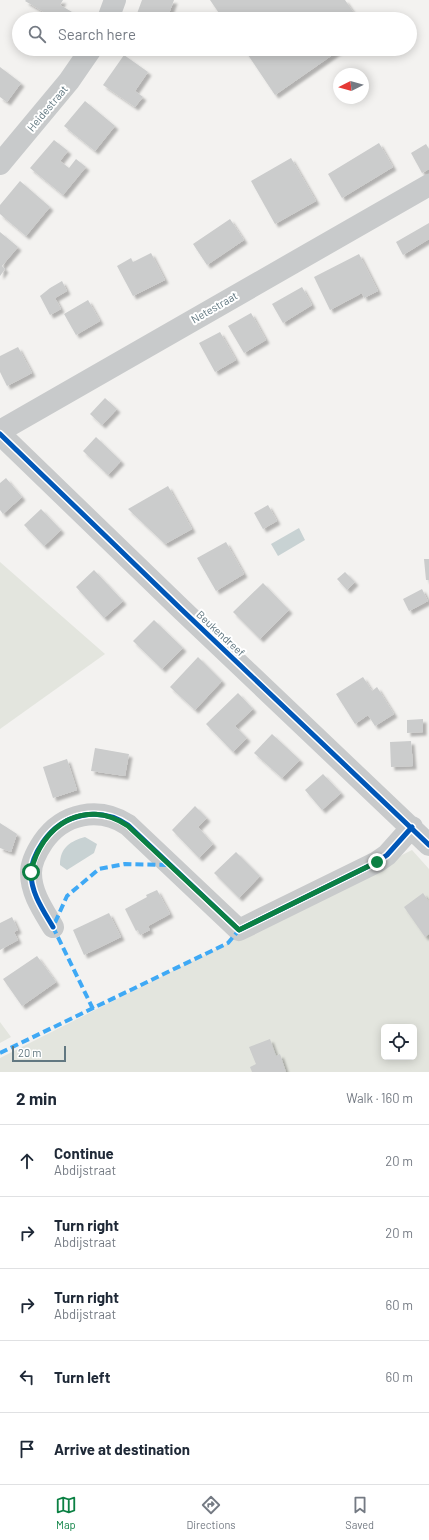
<!DOCTYPE html>
<meta charset="utf-8">
<style>
:root{--surface:#fff;--page:#f6f6f7;--text:#1f2937;--muted:#747a83;--line:#e0e1e3;--accent:#0b8043}
body{margin:0;font-family:Barlow,sans-serif;background:var(--page);color:var(--text)}
.controls{position:absolute;right:12px;bottom:12px;display:grid;overflow:hidden;border-radius:6px;box-shadow:0 2px 10px #0003}
.controls button{width:36px;height:36px;display:grid;place-items:center;padding:0;border:0;border-bottom:1px solid var(--line);background:var(--surface);color:var(--text);font:20px sans-serif}
.compass{position:absolute;left:333px;top:68px;width:36px;height:36px;border-radius:50%;background:var(--surface);box-shadow:0 2px 10px #0003;rotate:264deg}
.scale{position:absolute;left:12px;bottom:10px;width:54px;box-sizing:border-box;padding-left:4px;border:2px solid #627881;border-top:0;font-size:11px;line-height:14px;white-space:nowrap;color:#627881;-webkit-text-stroke:3px #fff;paint-order:stroke}
.stop{position:absolute;width:12px;height:12px;margin:-9px;border:3px solid #0b8043;border-radius:50%;background:#fff}
.stop.end{background:#0b8043;border-color:#fff;box-shadow:0 1px 4px #0008}
.list{margin:0;padding:0;list-style:none}
h2{display:flex;justify-content:space-between;align-items:center;height:52px;margin:0;padding:0 16px;font-size:17px}
h2 small{font-size:13px;font-weight:400;color:var(--muted)}
.list li{display:grid;grid-template-columns:26px 1fr auto;gap:12px;align-items:center;box-sizing:border-box;height:72px;padding:0 16px;border-top:1px solid var(--line)}
.list b{display:block;font-size:15px;white-space:nowrap}
.list p{margin:0;font-size:13px;white-space:nowrap;color:var(--muted)}
.list em{font-size:13px;font-style:normal;color:var(--muted)}
.icon{flex:none;width:22px;height:22px;fill:none;stroke:currentColor;stroke-width:2;stroke-linecap:round;stroke-linejoin:round}
.map{position:relative;flex:none;width:429px;height:1072px;overflow:hidden}
.search{position:absolute;background:var(--surface);box-shadow:0 2px 10px #0003;left:12px;right:12px;top:12px;height:44px;display:flex;align-items:center;gap:10px;box-sizing:border-box;padding:0 14px;border-radius:22px;color:var(--muted);font-size:15px}
.sheet{height:412px;background:var(--surface)}
nav{display:flex;justify-content:space-around;align-items:center;box-sizing:border-box;height:56px;border-top:1px solid var(--line);background:var(--surface);font-size:11px;color:var(--muted)}
nav a{display:grid;justify-items:center;gap:2px}
nav .on{color:var(--accent)}
.map>svg:first-child{display:block}
</style>
<div class="map">
<svg width="429" height="1072" viewBox="0 0 429 1072">
<defs>
<filter id="shadow"><feDropShadow dx="3.5" dy="3.5" stdDeviation="1" flood-color="#0004"/></filter>
</defs>
<rect width="100%" height="100%" fill="#f3f2f0"/>
<path fill="#e3e5de" fill-rule="evenodd" d="M0 562 105 654 0 729Z
M412 850 429 869V1072H0V1058ZM384 1027H414V1057H384Z
M0 1022 11 1037 0 1043Z"/>
<path fill="#c8d2d3" d="M299 528 305 540 278 556 271 544Z
M85 837 97 844 94 853 67 870 60 865C60 847 71 841 85 837Z"/>
<path fill="#cbcccc" filter="url(#shadow)" d="M26 0H63L60 5 72 12 68 19H56L25 1Z
M142 0H174L167 19H135Z
M210 0H345L358 19H223Z
M244 49H341L275 95Z
M124 55 148 72 135 91 143 97 135 107 103 85Z
M0 67 21 83 7 102 0 97Z
M85 101 115 126 95 151 64 126Z
M54 140 68 151 60 161 69 168 76 159 86 167 63 195 30 168Z
M379 143 393 167 342 198 328 174Z
M426 144 429 149V169L422 173 411 153Z
M291 158 316 201 275 224 251 181Z
M20 181 50 207 26 236 0 214V205Z
M230 219 244 240 207 265 193 244Z
M429 223V239L403 255 396 242Z
M0 232 18 247 2 266 5 269 0 276Z
M151 253 165 280 133 296 117 266 131 258 133 262Z
M359 254 378 291 364 298 362 293 330 310 314 277Z
M62 281 67 291 55 298 61 309 50 315 40 296 50 288Z
M302 287 312 305 283 323 272 304Z
M88 300 100 321 76 335 64 314Z
M251 313 266 340 244 353 228 326Z
M220 332 236 360 215 372 199 343Z
M18 347 32 373 7 386 0 372V356Z
M105 398 117 409 102 425 90 414Z
M96 437 121 461 108 475 83 451Z
M6 478 22 497 3 514 0 510V483Z
M168 486 192 529 165 544 128 509Z
M268 505 277 521 263 529 254 513Z
M41 509 61 530 44 546 24 525Z
M226 542 244 574 216 591 197 558Z
M424 559H429V580H426Z
M94 570 123 601 104 618 76 587Z
M345 572 355 582 347 590 337 579Z
M263 583 289 610 260 639 233 612Z
M422 589 428 601 409 611 403 599Z
M154 620 183 648 162 669 133 641Z
M198 657 222 681 195 710 170 687Z
M363 677 372 691 377 687 394 714 375 726 368 715 355 724 336 694Z
M238 693 253 709 235 726 247 738 233 752 206 724Z
M423 719V732L407 733V720Z
M272 734 300 760 282 778 254 753Z
M411 741 413 766 391 767 390 742Z
M95 748 129 754 125 776 91 771Z
M67 759 77 790 53 798 43 767Z
M323 774 341 793 322 810 305 790Z
M195 806 207 818 198 827 213 844 199 858 172 830Z
M0 823 17 834 11 852 0 848Z
M236 852 260 876 239 898 214 873Z
M157 890 170 914 148 926 150 930 140 935 138 930 136 931 125 909 147 897 146 895Z
M423 893 429 902V934L425 937 404 907Z
M109 913 121 937 84 955 73 930Z
M12 917 18 930 14 932 18 940 0 950V923Z
M37 956 56 982 22 1006 3 979Z
M270 1039 276 1056 280 1054 286 1072H252L250 1067 256 1064 249 1047Z"/>
<g fill="none" stroke-linecap="round" stroke-linejoin="round">
<path stroke="#c8cacb" stroke-width="22" d="M108 19 115 0
M0 164 69 81 91 49
M0 431 429 185
M0 434 181 609 429 845
M53 927C43 910 31 893 31 873 31 863 37 851 43 842 63 813 99 806 128 825L239 930 377 862 387 855 412 827"/>
<path stroke="#3fa9f5" stroke-width="4" stroke-dasharray="8 4" stroke-linecap="butt" d="M93 1009 53 927 67 896 99 869 125 864 169 865
M0 1053 228 943 239 930"/>
<g stroke="#fff" stroke-width="8">
<path id="cycleway" d="M0 434 181 609 429 845
M53 927C43 910 31 893 31 873 31 863 37 851 43 842 63 813 99 806 128 825L239 930 377 862 387 855 412 827"/>
</g>
<use href="#cycleway" stroke="#0057b8" stroke-width="5"/>
</g>
<g fill="none" stroke-linecap="round" stroke-linejoin="round">
<path stroke="#0b8043" stroke-width="5" d="M31 872C41 825 85 797 128 826L239 930 377 862"/>
</g>
<g text-anchor="middle" dominant-baseline="central" stroke-width="4" stroke-linejoin="round" paint-order="stroke">
<g font-size="11" fill="#627881" stroke="#fff">
<text transform="translate(47 108) rotate(-50)">Heidestraat</text>
<text transform="translate(214 307) rotate(-30)">Netestraat</text>
<text transform="translate(221 633) rotate(43)">Beukendreef</text>
</g>
</g>
</svg>
<div class="controls">
<button><svg class="icon" aria-label="locate" viewBox="0 0 24 24"><circle cx="12" cy="12" r="6"/><path d="M12 2v4M12 18v4M2 12h4M18 12h4"/></svg></button>
</div>
<svg class="compass" viewBox="-18 -18 36 36"><path d="M0-13l5 13h-10z" fill="#e53935"/><path d="M0 13l5-13h-10z" fill="#747a83"/></svg>
<div class="scale">20 m</div>
<div class="stop" style="left:31px;top:872px"></div>
<div class="stop end" style="left:377px;top:862px"></div>
<div class="search"><svg class="icon" aria-label="search" viewBox="0 0 24 24"><circle cx="10" cy="10" r="6"/><path d="M15 15l6 6"/></svg>Search here</div>
</div>
<section class="sheet">
<h2>2 min<small>Walk · 160 m</small></h2>
<ul class="list">
<li><svg class="icon" aria-label="ahead" viewBox="0 0 24 24"><path d="M12 20V5M6 11l6-6 6 6"/></svg><div><b>Continue</b><p>Abdijstraat</p></div><em>20 m</em></li>
<li><svg class="icon" aria-label="right" viewBox="0 0 24 24"><path d="M7 20v-9h11M14 6l5 5-5 5"/></svg><div><b>Turn right</b><p>Abdijstraat</p></div><em>20 m</em></li>
<li><svg class="icon" aria-label="right" viewBox="0 0 24 24"><path d="M7 20v-9h11M14 6l5 5-5 5"/></svg><div><b>Turn right</b><p>Abdijstraat</p></div><em>60 m</em></li>
<li><svg class="icon" aria-label="left" viewBox="0 0 24 24"><path d="M17 20v-9H6M10 6l-5 5 5 5"/></svg><div><b>Turn left</b></div><em>60 m</em></li>
<li><svg class="icon" aria-label="arrive" viewBox="0 0 24 24"><path d="M6 21V4h12l-3 4 3 4H6"/></svg><div><b>Arrive at destination</b></div></li>
</ul>
</section>
<nav>
<a class="on"><svg class="icon" aria-label="map" viewBox="0 0 24 24"><path d="M3 6l6-2 6 2 6-2v14l-6 2-6-2-6 2zM9 4v14M15 6v14"/></svg>Map</a>
<a><svg class="icon" aria-label="directions" viewBox="0 0 24 24"><path d="M12 3l9 9-9 9-9-9zM9 14v-3h6M13 9l2 2-2 2"/></svg>Directions</a>
<a><svg class="icon" aria-label="saved" viewBox="0 0 24 24"><path d="M7 4h10v16l-5-4-5 4z"/></svg>Saved</a>
</nav>
